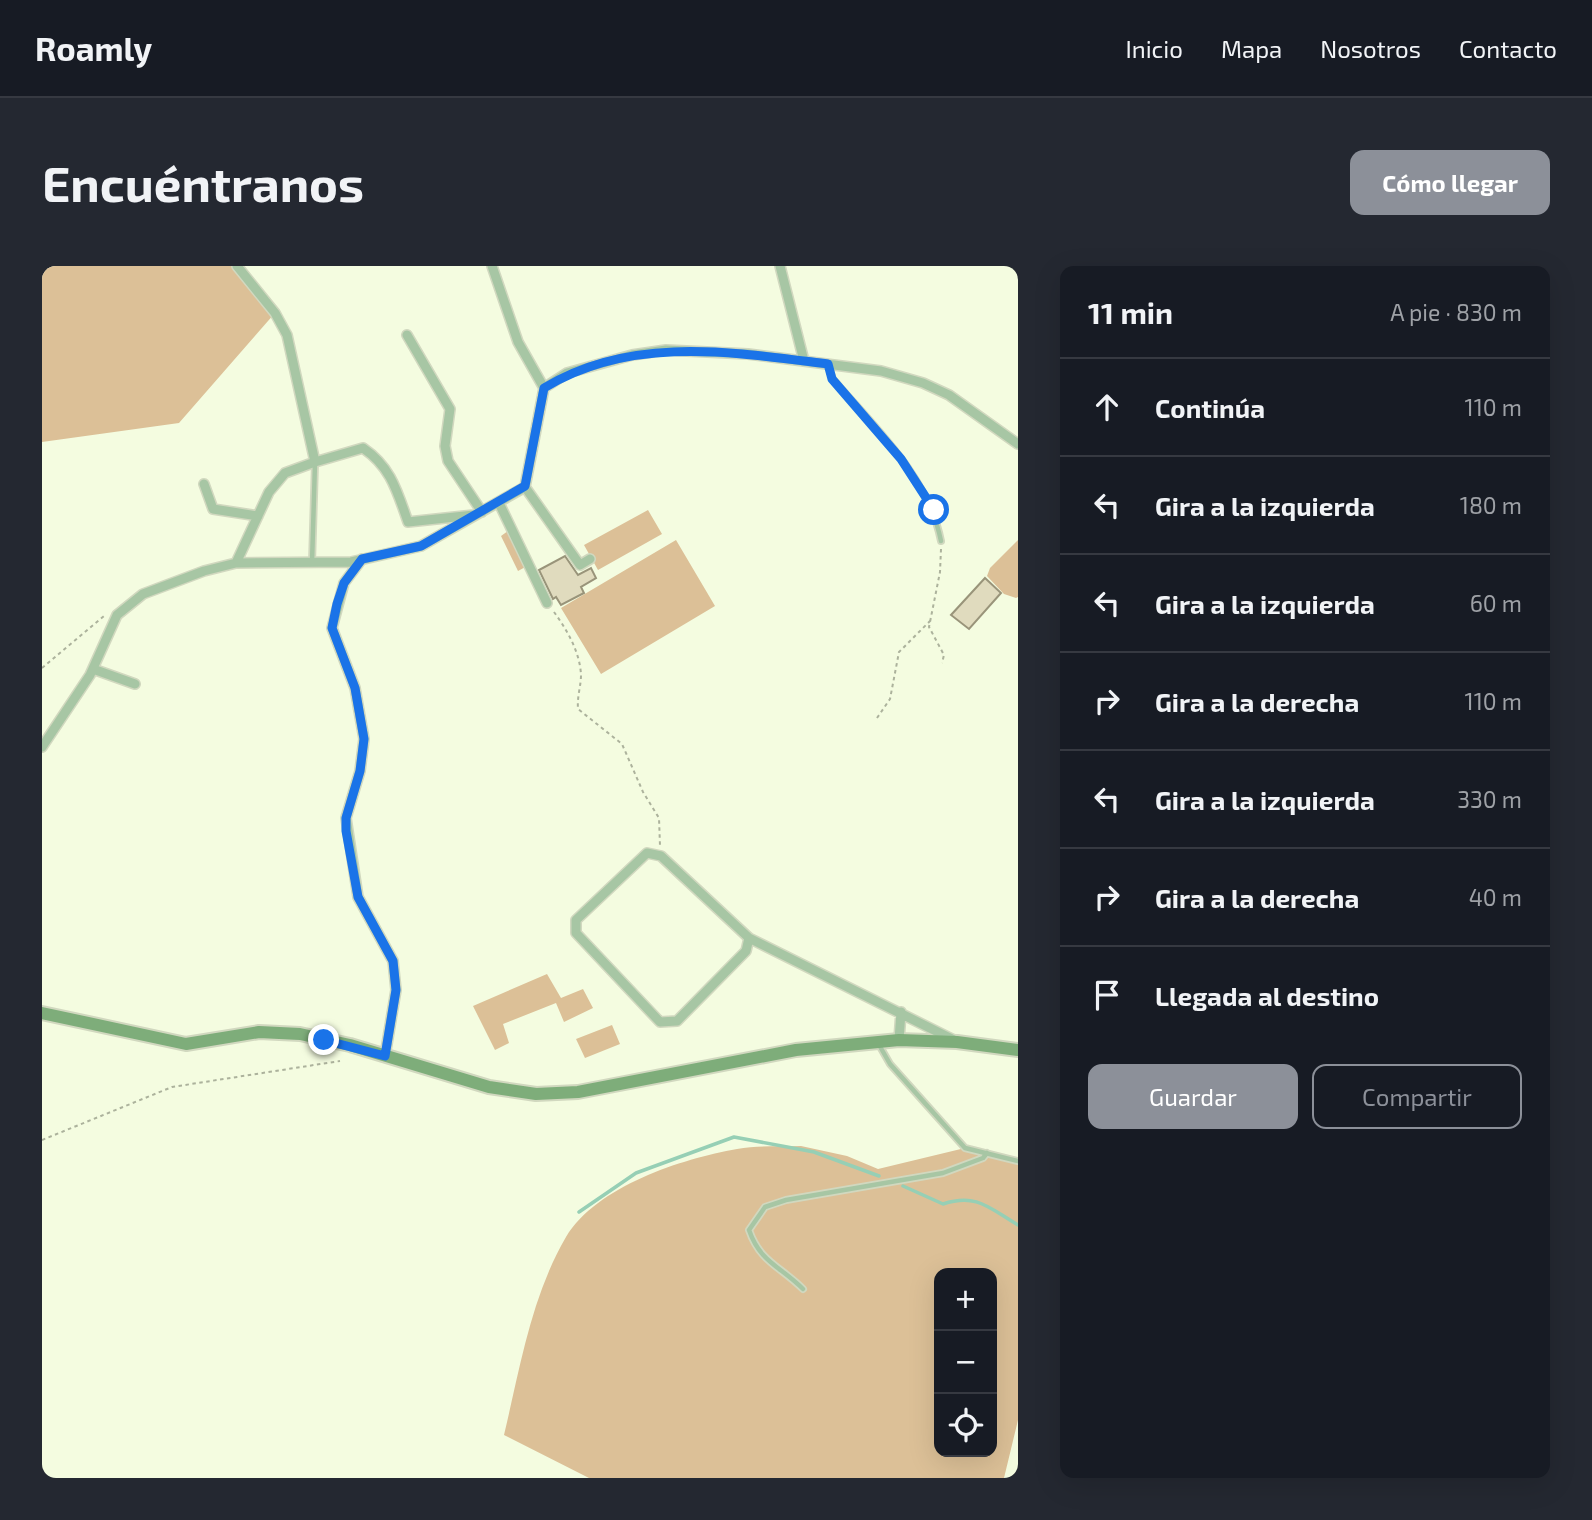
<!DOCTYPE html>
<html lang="es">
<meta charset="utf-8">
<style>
:root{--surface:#171b24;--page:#242831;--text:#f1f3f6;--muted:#9ea1a6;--line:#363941;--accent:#8c9099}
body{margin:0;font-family:"Exo 2",sans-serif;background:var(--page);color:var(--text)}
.controls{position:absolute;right:21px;bottom:21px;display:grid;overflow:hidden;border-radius:14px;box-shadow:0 7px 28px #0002}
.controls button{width:63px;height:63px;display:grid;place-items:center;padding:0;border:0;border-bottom:2px solid var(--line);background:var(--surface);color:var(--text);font:35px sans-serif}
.stop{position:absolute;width:21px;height:21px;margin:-16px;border:5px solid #1a73e8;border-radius:50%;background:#fff}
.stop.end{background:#1a73e8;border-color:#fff;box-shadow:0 2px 7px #0008}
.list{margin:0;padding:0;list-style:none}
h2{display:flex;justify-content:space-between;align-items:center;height:91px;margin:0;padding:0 28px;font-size:30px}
h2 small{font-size:23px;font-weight:400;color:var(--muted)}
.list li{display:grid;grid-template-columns:46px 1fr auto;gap:21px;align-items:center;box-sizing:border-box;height:98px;padding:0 28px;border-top:2px solid var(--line)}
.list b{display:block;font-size:26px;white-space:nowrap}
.list em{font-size:23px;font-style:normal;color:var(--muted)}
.actions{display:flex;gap:14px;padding:21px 28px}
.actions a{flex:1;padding:16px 0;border:2px solid var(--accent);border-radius:14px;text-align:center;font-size:24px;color:var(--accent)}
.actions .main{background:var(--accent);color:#fff}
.icon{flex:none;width:38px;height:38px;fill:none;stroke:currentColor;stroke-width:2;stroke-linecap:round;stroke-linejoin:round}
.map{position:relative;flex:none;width:976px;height:1212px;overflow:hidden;border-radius:14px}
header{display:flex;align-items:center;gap:42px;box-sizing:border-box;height:98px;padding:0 35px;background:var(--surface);border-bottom:2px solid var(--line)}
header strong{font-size:33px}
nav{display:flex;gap:38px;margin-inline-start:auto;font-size:24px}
.intro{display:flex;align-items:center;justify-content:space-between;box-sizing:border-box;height:168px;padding:0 42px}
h1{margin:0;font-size:49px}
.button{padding:18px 32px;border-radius:14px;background:var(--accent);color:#fff;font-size:24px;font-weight:700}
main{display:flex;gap:42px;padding:0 42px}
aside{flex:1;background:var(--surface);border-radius:14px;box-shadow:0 7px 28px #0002}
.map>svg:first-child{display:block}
</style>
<header>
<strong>Roamly</strong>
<nav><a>Inicio</a><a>Mapa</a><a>Nosotros</a><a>Contacto</a></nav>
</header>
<div class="intro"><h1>Encuéntranos</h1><a class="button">Cómo llegar</a></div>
<main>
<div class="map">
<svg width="976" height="1212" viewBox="0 0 976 1212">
<rect width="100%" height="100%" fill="#f4fce0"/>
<path fill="#dcc097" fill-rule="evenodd" d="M0 0H195L233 47 137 157 0 176Z
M606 244 620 268 556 304 542 279Z
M470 262 487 299 476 305 459 270Z
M634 274 673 340 559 408 519 342Z
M976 274V331L974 332 962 328 945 310 948 302Z
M505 708 519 732 541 723 551 742 522 756 514 737 461 758 467 777 453 784 431 740Z
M570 759 578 778 543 792 534 773Z
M759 880 805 890 836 903 923 882 976 893V1154L962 1212H547L462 1169C478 1102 489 1031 524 971 555 920 639 893 695 883 715 879 738 881 759 880ZM897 1007H950V1186H897Z"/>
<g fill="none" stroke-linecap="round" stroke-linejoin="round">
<path stroke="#96cfb5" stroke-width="3.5" d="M861 920 901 938C935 927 947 942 976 959
M537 946 594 907 692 871 772 886 837 910"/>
</g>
<path fill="#e0dbbe" stroke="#99947a" stroke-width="2" d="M523 290 536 309 549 302 554 312 539 321 542 327 519 339 514 331 511 333 497 304Z
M943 312 959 327 927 363 909 349Z"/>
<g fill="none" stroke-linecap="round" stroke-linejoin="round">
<g stroke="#d1d8bf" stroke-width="8">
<path id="lane" d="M786 99 791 113C833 162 886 210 899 275
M270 297 273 197
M836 777 848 798 923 882 976 895
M761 1023C738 1000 718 996 707 964L723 941 744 934 901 907 941 892 945 887"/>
</g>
<g stroke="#d1d8bf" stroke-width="12">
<path id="street" d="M450 0 476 76 502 122
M738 0 762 95
M365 69 408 143 403 180 406 195 440 246
M273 196 321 182C349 201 355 225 366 256L432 249
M162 218 171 243 216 250
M483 221 538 299 548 293
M457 237 505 337
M320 293 302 317 290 362 313 422 322 473 318 505 304 552 316 631 351 695 354 724 343 790
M194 297 227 226 243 207 273 196 245 69 233 47 195 0
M51 403 93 418
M0 481 48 409 75 349 101 328 162 305 194 297 309 296 379 280 483 221 502 122 525 107 590 89 624 84 706 88 839 105 881 117 907 129 976 178
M707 672 704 685 635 755 618 756 534 667V654L605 587 619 590 707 672 914 775
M857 774 859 746"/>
</g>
<g stroke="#d1d8bf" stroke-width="16">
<path id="secondary" d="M0 747 144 778 217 766 258 768 308 779 447 821 494 828 536 826 754 784 857 774 915 776 976 784"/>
</g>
<path stroke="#acb29c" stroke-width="2" stroke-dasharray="3.5 3.5" stroke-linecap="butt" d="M899 283 898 306 887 361 902 389 900 397
M512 346C525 364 538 386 539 409 539 420 535 430 536 443L580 478 601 526 617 552 618 580
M0 402 62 350
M835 452 848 433 857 386 888 355
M0 874 130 821 298 795"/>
<use href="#lane" stroke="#a7c6a4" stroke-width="4.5"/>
<use href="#street" stroke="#a7c6a4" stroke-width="9"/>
<use href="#secondary" stroke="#7ead7a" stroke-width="12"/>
</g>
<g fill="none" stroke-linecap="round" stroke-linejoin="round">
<path stroke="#1a73e8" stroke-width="9" d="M282 774 343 790 354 724 351 695 316 631 304 565V552L318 505 322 473 313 422 290 362 295 338 302 317 320 293 379 280 483 220 502 122C589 69 690 86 786 98L790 113 859 193 892 244"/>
</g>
</svg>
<div class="controls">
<button>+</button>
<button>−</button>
<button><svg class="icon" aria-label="locate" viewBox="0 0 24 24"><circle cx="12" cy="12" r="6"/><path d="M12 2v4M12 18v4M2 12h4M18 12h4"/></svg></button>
</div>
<div class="stop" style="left:892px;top:244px"></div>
<div class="stop end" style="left:282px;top:774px"></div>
</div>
<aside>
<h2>11 min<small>A pie · 830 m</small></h2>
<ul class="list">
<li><svg class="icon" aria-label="ahead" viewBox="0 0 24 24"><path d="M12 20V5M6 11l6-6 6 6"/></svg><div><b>Continúa</b></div><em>110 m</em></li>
<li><svg class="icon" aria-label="left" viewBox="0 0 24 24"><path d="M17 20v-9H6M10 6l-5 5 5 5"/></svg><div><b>Gira a la izquierda</b></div><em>180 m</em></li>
<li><svg class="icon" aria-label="left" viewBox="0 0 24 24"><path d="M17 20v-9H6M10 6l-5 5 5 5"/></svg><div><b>Gira a la izquierda</b></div><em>60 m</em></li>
<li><svg class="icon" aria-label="right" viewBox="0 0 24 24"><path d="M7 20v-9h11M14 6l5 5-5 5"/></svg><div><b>Gira a la derecha</b></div><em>110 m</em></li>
<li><svg class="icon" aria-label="left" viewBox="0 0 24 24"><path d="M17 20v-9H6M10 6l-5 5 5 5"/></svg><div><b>Gira a la izquierda</b></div><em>330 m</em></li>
<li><svg class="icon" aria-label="right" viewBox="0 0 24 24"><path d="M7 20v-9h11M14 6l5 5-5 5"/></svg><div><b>Gira a la derecha</b></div><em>40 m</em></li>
<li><svg class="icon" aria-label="arrive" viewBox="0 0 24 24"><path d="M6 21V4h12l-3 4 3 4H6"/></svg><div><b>Llegada al destino</b></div></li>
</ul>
<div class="actions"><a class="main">Guardar</a><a>Compartir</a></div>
</aside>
</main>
